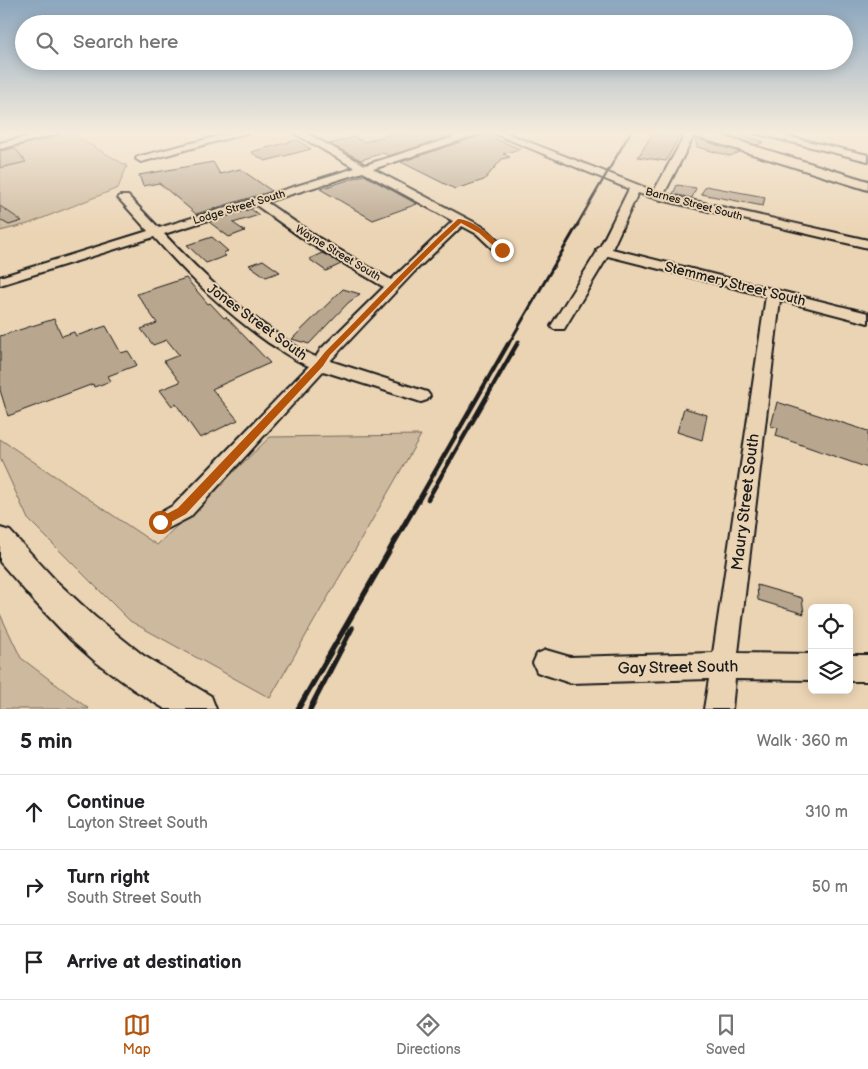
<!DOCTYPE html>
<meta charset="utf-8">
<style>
:root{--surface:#fff;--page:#f2f2f2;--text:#202124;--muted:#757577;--line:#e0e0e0;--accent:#b45309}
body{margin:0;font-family:"Balsamiq Sans",sans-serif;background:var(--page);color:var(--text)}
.controls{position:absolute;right:15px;bottom:15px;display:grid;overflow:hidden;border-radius:8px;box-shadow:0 2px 12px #0003}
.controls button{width:45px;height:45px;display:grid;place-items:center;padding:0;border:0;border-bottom:1px solid var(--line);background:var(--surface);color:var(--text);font:25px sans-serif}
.stop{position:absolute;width:15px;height:15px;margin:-11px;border:4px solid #b45309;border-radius:50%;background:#fff}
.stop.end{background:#b45309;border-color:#fff;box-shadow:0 1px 5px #0008}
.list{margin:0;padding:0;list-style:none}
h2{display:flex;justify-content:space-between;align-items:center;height:65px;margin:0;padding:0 20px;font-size:21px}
h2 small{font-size:16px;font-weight:400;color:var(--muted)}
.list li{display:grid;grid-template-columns:32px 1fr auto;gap:15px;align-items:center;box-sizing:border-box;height:75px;padding:0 20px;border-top:1px solid var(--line)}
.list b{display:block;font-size:19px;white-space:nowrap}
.list p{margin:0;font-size:16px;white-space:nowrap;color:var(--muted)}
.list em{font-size:16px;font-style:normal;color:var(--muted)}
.icon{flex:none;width:28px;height:28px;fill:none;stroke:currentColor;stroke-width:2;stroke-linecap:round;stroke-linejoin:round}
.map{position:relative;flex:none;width:868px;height:709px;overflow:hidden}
.search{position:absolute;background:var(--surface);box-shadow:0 2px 12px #0003;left:15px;right:15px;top:15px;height:55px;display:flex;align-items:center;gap:12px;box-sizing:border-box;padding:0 18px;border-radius:28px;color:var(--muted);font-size:19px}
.sheet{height:290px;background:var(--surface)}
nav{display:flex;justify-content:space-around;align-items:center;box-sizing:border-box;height:70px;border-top:1px solid var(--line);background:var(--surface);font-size:14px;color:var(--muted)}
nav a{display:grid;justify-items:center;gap:2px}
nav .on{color:var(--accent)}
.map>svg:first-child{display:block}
</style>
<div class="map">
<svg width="868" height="709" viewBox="0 0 868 709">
<rect width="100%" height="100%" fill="#ebd4b4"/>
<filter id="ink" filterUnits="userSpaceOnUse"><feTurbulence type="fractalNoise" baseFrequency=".02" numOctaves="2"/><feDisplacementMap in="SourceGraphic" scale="10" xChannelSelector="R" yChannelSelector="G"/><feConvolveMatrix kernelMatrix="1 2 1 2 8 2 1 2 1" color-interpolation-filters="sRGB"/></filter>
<g filter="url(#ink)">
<path fill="#cdb99e" stroke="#746a5d" d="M72 134 127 166 118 188 28 224 0 231V150Z
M421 435 270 698 130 621 28 519 0 458V439L157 545 270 437Z
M0 614 21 658 89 709H0Z"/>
<path fill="#b8a68f" stroke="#1c1c1c" d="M394 133H460L389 156 383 153 361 160 330 144 354 137 364 142Z
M653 133H681L666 161 638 157Z
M719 133H736L764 142 757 145Z
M484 134 520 149 503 154 510 157 502 159 484 180 455 189 401 162Z
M695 138 740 152 730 156 697 147Z
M297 140 311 149 265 161 251 152Z
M15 148 26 162 0 168V151Z
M213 162 220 174 240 169 272 191 196 214 159 183 143 186 139 175Z
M364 175 417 204 373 220 320 189Z
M677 185 696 188 692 198 673 194Z
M706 186 765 197 763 206 701 194Z
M0 206 22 221 9 225 0 220Z
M251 209 259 215 233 223 245 231 229 237 209 222Z
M212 237 228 251 223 253 226 256 206 263 187 245Z
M322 253 328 256 341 264 326 271 309 259Z
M263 260 280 272 266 277 249 265Z
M186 278 208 304 210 303 224 318 226 317 270 363 212 389 238 420 200 438 176 404 172 406 160 390 180 382 164 361 179 355 167 340 153 345 141 329 157 323 137 294Z
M343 289 360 294 348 303 309 344 292 339Z
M54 319 62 336 74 332 76 336 106 326 121 353 128 351 137 365 108 376 111 381 94 387 93 384 8 416 0 390V336Z
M777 402 868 431V468L776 436 778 428 771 426Z
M684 408 707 415 702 440 677 432Z
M757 585 802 598 804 614 758 600Z"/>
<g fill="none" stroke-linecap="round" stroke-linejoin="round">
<g stroke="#1c1c1c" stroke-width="4">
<path id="minor" d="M43 133H60L0 149V143Z
M231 133H247L141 162 136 159 137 157Z
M294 133H306L365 165 467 133H482L373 169 485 228 508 250 502 254 497 253 477 234 462 226 414 272 330 361 427 392 430 396 427 400 421 402 415 400 323 371 190 517 161 532 153 529 150 523 153 517 174 505 309 366C295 361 282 351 269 343 225 312 189 277 154 237L0 285V277L148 231 120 200 118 198 120 196H128L159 228 355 168ZM363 172 453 221 391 280 317 237 266 202ZM256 205 309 243 384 287 321 349 316 357C303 352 291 343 280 336 236 307 200 272 164 234Z
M493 133H506L654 191 686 133H695L664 194 868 240V248L657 199 638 193 612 249 868 313V323L780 300 738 653 812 654V680L735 679 732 709H704L709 679 570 683 537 672 533 663 537 654 546 650 570 657 713 653 766 296 608 256 564 329H554L551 326 597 252 596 250 600 247 629 189Z
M754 133H772L868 155V161Z
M849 655H868V681H849Z"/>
</g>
<g stroke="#1c1c1c" stroke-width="4">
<path id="major" d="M692 133H712L868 181V190L694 136Z
M0 528 10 531 57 582 95 617 144 656 211 696 216 709H165L133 689 96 662 71 640 35 602 0 562Z"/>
</g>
<use href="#minor" fill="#ebd4b4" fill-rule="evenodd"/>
<use href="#major" fill="#ebd4b4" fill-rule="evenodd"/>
<path stroke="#1c1c1c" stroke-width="2.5" d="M577 225 630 133"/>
<path stroke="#1c1c1c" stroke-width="3" d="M508 345 578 224
M517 345 519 341"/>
<path stroke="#1c1c1c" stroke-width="4.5" d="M428 499 517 344
M417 503 508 344"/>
<path stroke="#1c1c1c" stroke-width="5.5" d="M298 709 418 501
M310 709 352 628"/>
</g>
</g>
<linearGradient id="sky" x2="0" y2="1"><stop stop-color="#8ba6be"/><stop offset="0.57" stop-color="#f6ecdd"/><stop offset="1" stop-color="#f6ecdd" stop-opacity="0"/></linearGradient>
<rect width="868" height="233" fill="url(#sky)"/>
<path fill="#b45309" d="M458 219C473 219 495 239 505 250L499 251 479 233 461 223C415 265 374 311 330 355L323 366 186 514 164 526H157L155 522 157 519 178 508 317 362 325 352C369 308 412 261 458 219Z"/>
<g text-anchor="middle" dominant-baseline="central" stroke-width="4" stroke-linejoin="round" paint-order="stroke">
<g font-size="11" fill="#1c1c1c" stroke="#ebd4b4">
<text transform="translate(694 204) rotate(15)">Barnes Street South</text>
<text transform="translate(239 207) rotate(-17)">Lodge Street South</text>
<text transform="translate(338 253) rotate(31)">Wayne Street South</text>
</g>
<g font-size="14" fill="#1c1c1c" stroke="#ebd4b4">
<text transform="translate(735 284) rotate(14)">Stemmery Street South</text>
<text transform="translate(257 322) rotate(36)">Jones Street South</text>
</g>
<g font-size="16" fill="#1c1c1c" stroke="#ebd4b4">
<text transform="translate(746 502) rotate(-83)">Maury Street South</text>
<text transform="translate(678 668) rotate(-1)">Gay Street South</text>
</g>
</g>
</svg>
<div class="controls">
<button><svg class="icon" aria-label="locate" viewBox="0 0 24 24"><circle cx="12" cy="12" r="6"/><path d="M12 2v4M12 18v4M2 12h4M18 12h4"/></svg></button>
<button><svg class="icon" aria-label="layers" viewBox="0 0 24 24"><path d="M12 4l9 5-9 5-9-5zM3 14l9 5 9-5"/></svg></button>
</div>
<div class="stop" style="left:160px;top:522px"></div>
<div class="stop end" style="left:502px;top:250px"></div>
<div class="search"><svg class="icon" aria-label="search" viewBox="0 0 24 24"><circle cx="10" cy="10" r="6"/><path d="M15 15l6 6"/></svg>Search here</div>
</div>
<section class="sheet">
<h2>5 min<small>Walk · 360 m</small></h2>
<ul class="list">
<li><svg class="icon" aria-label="ahead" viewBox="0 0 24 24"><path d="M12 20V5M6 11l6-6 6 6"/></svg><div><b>Continue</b><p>Layton Street South</p></div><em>310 m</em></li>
<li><svg class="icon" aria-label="right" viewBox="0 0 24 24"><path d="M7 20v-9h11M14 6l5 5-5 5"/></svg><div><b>Turn right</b><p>South Street South</p></div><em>50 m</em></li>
<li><svg class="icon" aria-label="arrive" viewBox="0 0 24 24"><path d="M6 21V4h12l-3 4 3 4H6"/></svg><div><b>Arrive at destination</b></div></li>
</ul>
</section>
<nav>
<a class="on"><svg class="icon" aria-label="map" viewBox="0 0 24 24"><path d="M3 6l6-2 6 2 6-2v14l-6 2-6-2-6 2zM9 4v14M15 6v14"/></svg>Map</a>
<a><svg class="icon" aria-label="directions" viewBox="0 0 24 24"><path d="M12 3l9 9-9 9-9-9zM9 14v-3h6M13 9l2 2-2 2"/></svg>Directions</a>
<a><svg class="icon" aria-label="saved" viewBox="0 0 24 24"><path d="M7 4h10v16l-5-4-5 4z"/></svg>Saved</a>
</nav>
